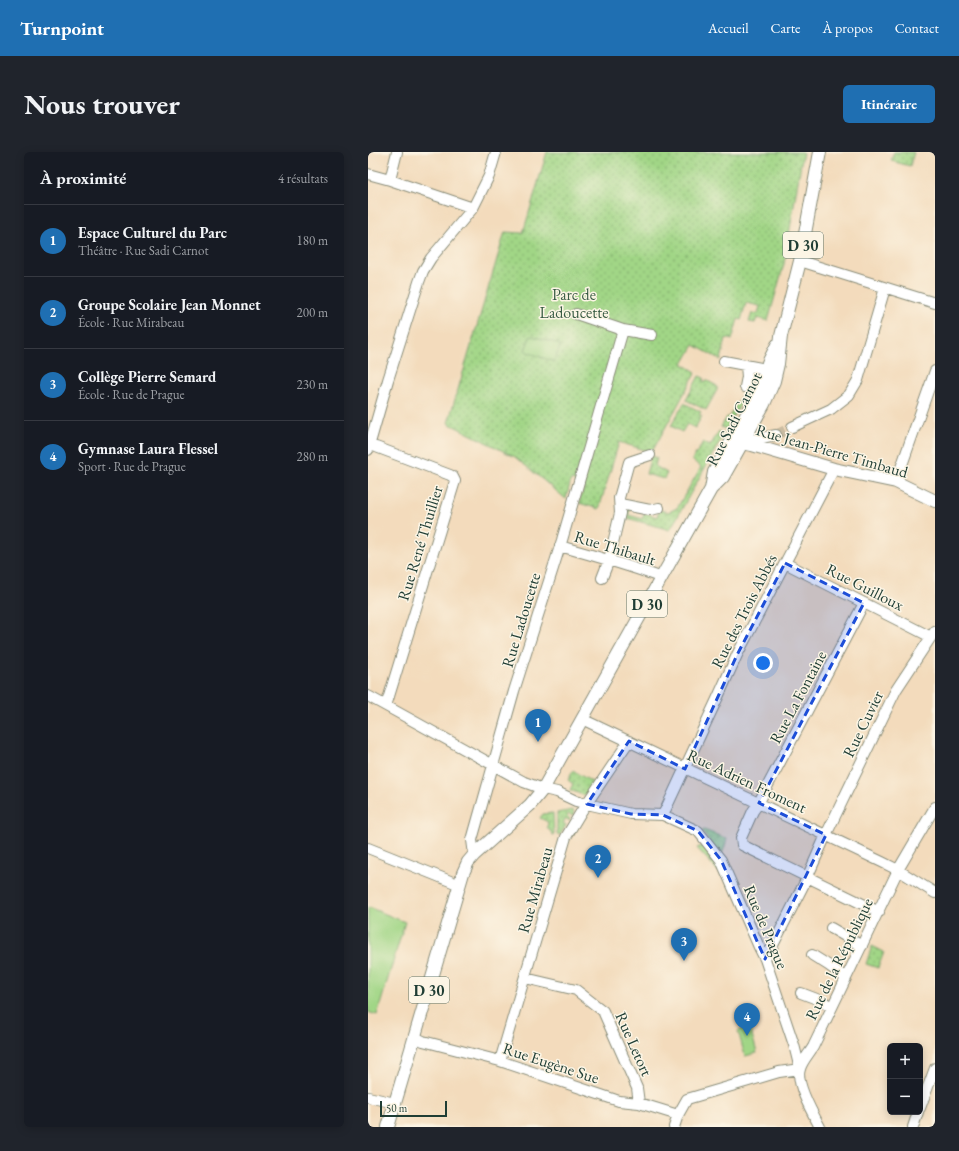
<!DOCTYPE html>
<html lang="fr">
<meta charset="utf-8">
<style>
:root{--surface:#171b24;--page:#20242c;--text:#f1f3f6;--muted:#9ea1a6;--line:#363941;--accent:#1f6fb2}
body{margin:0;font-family:"EB Garamond",serif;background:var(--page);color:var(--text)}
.controls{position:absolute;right:12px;bottom:12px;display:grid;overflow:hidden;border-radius:6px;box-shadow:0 2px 10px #0003}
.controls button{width:36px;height:36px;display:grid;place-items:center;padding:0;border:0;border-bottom:1px solid var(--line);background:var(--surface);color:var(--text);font:20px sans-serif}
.scale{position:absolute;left:12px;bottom:10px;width:67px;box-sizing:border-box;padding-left:4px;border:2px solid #1f3d34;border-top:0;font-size:11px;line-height:14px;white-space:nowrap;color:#1f3d34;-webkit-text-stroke:3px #fcf5e5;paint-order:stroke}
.you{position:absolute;left:395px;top:511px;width:14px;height:14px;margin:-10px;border:3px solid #fff;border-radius:50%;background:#1a73e8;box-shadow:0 0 0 6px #1a73e833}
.badge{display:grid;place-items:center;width:26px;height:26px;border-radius:50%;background:var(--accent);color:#fff;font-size:13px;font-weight:700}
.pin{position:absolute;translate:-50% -33px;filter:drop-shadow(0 1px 2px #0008)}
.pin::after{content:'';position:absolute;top:21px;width:14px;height:12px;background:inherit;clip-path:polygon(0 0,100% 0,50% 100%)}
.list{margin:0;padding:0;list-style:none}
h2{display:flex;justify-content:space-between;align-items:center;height:52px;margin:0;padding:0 16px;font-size:17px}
h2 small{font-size:13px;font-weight:400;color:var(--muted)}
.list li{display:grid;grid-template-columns:26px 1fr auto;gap:12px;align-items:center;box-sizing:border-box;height:72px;padding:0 16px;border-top:1px solid var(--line)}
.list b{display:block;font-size:15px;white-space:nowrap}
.list p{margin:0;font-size:13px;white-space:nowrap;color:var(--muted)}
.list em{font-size:13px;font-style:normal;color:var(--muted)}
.map{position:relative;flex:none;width:567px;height:975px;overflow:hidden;border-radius:6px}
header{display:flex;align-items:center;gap:24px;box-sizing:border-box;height:56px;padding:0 20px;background:var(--accent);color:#fff}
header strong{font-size:19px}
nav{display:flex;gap:22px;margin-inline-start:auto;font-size:14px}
.intro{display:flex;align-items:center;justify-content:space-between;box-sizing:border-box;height:96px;padding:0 24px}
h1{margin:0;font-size:28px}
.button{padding:10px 18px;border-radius:6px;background:var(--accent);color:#fff;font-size:14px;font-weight:700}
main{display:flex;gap:24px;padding:0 24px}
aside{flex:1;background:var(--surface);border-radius:6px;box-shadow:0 2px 10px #0003}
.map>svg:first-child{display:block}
</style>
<header>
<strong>Turnpoint</strong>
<nav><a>Accueil</a><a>Carte</a><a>À propos</a><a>Contact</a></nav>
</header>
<div class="intro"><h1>Nous trouver</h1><a class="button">Itinéraire</a></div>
<main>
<aside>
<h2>À proximité<small>4 résultats</small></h2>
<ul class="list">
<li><span class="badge">1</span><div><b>Espace Culturel du Parc</b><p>Théâtre · Rue Sadi Carnot</p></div><em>180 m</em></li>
<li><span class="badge">2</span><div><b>Groupe Scolaire Jean Monnet</b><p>École · Rue Mirabeau</p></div><em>200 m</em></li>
<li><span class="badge">3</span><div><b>Collège Pierre Semard</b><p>École · Rue de Prague</p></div><em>230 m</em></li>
<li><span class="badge">4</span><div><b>Gymnase Laura Flessel</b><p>Sport · Rue de Prague</p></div><em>280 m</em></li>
</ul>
</aside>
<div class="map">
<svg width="567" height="975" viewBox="0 0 567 975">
<defs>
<pattern id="grass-dots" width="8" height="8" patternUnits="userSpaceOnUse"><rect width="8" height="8" fill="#a1d686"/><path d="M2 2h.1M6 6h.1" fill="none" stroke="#83af6e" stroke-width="1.8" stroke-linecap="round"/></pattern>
</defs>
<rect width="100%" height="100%" fill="#fcf5e5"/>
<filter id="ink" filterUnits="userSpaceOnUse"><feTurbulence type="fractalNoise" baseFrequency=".025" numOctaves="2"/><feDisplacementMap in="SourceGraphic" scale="8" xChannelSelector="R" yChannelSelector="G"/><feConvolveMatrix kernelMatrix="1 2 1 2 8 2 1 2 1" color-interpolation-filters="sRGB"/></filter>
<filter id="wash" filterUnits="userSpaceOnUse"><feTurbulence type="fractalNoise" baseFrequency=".012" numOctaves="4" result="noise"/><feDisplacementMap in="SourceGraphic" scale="16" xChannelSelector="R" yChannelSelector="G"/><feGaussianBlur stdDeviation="0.9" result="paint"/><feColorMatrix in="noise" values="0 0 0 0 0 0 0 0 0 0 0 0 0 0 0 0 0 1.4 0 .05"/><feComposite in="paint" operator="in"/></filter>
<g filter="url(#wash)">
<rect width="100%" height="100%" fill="#f3dbbc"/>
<path fill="url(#grass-dots)" stroke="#608a5d" d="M179 0H435L416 112 400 169 389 166 387 171 381 170 384 161 390 162 392 154 378 151 373 168 370 167 364 188 358 186 353 208 326 193 315 212 328 220 285 298 283 300 251 290 231 357 211 351 217 332 203 328 198 347 147 305 80 271 137 80 155 81Z
M526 0H546L542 14 523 9Z
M331 224 336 226 335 229 337 230 338 228 349 234V238L338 258 318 248Z
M378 235 381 237 358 277 353 275 359 265H361Z
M316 251 333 260 331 263 334 264 327 276 319 272 314 280 303 274Z
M351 279 356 282 302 378 259 366 249 399H246L256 360 260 356 262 357 260 363 274 367 277 361 289 365 291 358 301 360 309 356 333 315 324 308 335 290 342 294Z
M283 304 289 306 287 314 299 321 296 327 278 322Z
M205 619 226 631 219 642 215 643 202 638 205 632 200 628Z
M205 658 206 662 204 664 201 662 199 664 202 667 201 669 198 666 195 671 198 673 192 683 189 682V661Z
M185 661 186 683H185L179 675 180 670 172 666 175 662Z
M336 678 359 687 355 700 351 703 334 679Z
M333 694H336L353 714 351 720 329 696Z
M504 794 516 800 510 816 498 812Z"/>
<path fill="#a1d686" stroke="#608a5d" d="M164 184 191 192 192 195 187 207 184 209 159 200 157 198 162 185Z
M0 755 37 770 9 863 0 860Z
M382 875 389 901 377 904 370 879Z"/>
</g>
<g filter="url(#ink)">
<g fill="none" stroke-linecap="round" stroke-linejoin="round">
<path stroke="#c9bba1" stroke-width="10" stroke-dasharray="10 5" stroke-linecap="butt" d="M408 283 424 275"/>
<g stroke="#898c78" stroke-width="12">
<path id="minor" d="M0 22 22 28 105 56
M22 28 29 0
M432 109 567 151
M208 162 255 178 284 183
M356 209 398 217
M377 235 379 225 378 213
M424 275 463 257 481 243 490 228 517 136
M0 293 8 295 82 323 85 325 87 329 18 554
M384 293 388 287 408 283
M0 298 20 228 51 130 55 119 63 106 105 56 121 24 128 0
M528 330 567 219
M252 352 282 358 291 356
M192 394C226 404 261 413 294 426
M417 411 563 485
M234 426 241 408 252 361 251 346 261 310 282 303
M496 451 390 652 385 659 373 686 374 693 511 760
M0 544 156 630 175 637 189 640 208 649 219 652 263 662 295 663 330 679 353 708 391 795 397 807 426 893 432 917 411 920 319 947 310 963 306 975
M214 567 514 710 530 718 567 741
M295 663 350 545 369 503 466 317
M0 696 92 733
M106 703 104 688 146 539 194 388 255 178
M463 776 494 794
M444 803 460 813 478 826
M397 807 403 797 439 726 458 683 528 538 567 479
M157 826 208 838 235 859 269 936 271 951
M433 841 454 849 464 855
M47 885 55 889 132 909 251 949 271 951 310 963
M132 909 198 685 213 660 261 589
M0 945 27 951
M552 956 567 916
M452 975C445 962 427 931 432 917 434 909 441 902 445 895L530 718 567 655
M545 975 550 960"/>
</g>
<g stroke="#898c78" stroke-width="14">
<path id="major" d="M363 290 374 291 384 293 466 317 528 330 567 349
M343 337 346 320 388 246 395 228 400 211 409 193
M20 975 95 721 100 710 106 703 162 653 175 637 343 337 355 325 396 252 406 229 410 212 413 184 432 109 452 0"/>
</g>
<use href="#minor" stroke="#fff" stroke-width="10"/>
<use href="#major" stroke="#fff" stroke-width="12"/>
</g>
</g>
<path fill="#1d4ed8" fill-opacity="0.2" stroke="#1d4ed8" stroke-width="3" stroke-dasharray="8 5" stroke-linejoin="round" d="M417 411 496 451 391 651 458 683 397 807 353 708 330 679 295 663 263 662 219 652 261 589 317 617 369 503Z"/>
<g text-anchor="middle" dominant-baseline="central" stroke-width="3" stroke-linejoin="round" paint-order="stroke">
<g fill="#fcf5e5" stroke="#617469" stroke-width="1">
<rect x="415" y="80" width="40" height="26" rx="3"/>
<rect x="259" y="439" width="40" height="26" rx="3"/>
<rect x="41" y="825" width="40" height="26" rx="3"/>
</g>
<g font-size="15" font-weight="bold" fill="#1f3d34">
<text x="435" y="93">D 30</text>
<text x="279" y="452">D 30</text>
<text x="61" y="838">D 30</text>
</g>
<g font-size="16" fill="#395c44" stroke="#fcf5e5">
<text x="206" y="142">Parc de<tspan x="206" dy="18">Ladoucette</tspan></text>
</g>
<g font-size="16" fill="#1f3d34" stroke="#fcf5e5">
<text transform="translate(366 267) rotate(-63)">Rue Sadi Carnot</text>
<text transform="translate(464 299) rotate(16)">Rue Jean-Pierre Timbaud</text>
<text transform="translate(52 391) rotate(-73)">Rue René Thuillier</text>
<text transform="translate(247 396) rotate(17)">Rue Thibault</text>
<text transform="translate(497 435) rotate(27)">Rue Guilloux</text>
<text transform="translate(376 459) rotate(-63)">Rue des Trois Abbés</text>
<text transform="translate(153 468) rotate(-73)">Rue Ladoucette</text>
<text transform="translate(430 545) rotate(-62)">Rue La Fontaine</text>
<text transform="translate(495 572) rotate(-64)">Rue Cuvier</text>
<text transform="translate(379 629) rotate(25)">Rue Adrien Froment</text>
<text transform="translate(167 738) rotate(-74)">Rue Mirabeau</text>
<text transform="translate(398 775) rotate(67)">Rue de Prague</text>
<text transform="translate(471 807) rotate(-64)">Rue de la République</text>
<text transform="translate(266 892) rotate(66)">Rue Letort</text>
<text transform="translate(183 911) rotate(18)">Rue Eugène Sue</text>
</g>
</g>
</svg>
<div class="controls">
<button>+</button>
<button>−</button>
</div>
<div class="scale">50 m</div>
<div class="you"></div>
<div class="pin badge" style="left:170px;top:590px">1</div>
<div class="pin badge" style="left:230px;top:726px">2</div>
<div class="pin badge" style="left:316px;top:809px">3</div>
<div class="pin badge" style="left:379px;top:884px">4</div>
</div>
</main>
